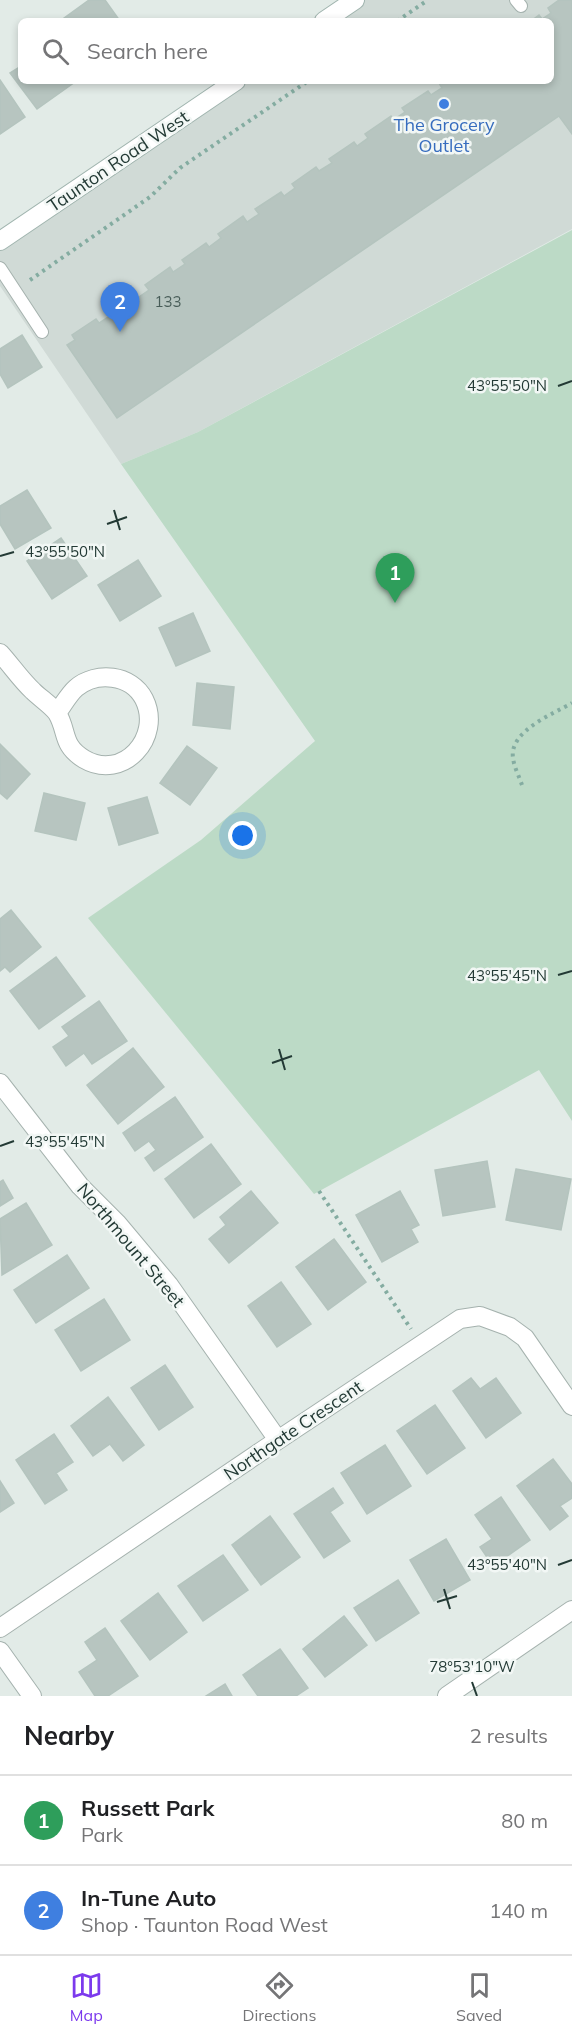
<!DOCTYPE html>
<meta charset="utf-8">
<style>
:root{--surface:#fff;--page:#f6f6f6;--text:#202124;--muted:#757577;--line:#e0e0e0;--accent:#7c3aed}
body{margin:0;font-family:Mulish,sans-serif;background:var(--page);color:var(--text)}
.you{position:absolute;left:243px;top:836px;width:21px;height:21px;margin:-15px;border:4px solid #fff;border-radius:50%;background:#1a73e8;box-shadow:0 0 0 9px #1a73e833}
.badge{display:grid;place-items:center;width:39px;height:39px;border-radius:50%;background:var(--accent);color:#fff;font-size:20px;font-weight:700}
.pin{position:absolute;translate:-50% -50px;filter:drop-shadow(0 2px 3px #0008)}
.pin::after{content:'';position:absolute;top:32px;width:21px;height:18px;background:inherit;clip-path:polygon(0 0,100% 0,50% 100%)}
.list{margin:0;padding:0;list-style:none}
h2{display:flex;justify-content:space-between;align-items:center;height:78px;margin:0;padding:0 24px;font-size:26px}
h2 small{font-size:20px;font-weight:400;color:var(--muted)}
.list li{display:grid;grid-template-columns:39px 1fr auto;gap:18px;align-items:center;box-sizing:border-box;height:90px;padding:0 24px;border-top:2px solid var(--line)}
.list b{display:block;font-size:22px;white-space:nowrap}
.list p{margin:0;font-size:20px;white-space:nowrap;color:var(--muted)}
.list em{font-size:20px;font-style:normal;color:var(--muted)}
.icon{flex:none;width:33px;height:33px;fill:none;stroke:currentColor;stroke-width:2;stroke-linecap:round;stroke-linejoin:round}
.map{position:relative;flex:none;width:572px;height:1696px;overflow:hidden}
.search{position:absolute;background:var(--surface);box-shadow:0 3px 9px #0003;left:18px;right:18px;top:18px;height:66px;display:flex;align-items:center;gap:15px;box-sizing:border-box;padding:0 21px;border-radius:9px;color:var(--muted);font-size:22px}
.sheet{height:258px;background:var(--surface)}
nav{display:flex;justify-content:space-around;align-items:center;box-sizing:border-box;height:84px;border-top:2px solid var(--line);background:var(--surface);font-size:16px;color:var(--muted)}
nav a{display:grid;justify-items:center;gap:3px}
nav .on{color:var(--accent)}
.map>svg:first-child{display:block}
</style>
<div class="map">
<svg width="572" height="1696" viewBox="0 0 572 1696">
<rect width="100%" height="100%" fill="#e2ebe7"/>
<path fill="#d0dad6" d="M339 0H572V229L198 432 121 464 0 286V247L228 81H551V21H310Z"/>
<path fill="#bcdac6" d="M572 230V1121L539 1070 314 1194 88 918 201 840 315 741 121 464 198 432Z"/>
<path fill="#b7c5c0" stroke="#b4c4be" stroke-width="1.5" d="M89 0H105L120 21H60Z
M559 0H572V134L559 116 117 418 67 345 75 340 72 335 96 319 99 323 111 315 108 310 132 293 136 299 149 290 145 285 170 267 173 272 185 264 182 260 206 243 209 247 221 238 218 234 243 216 247 222 259 214 255 209 281 192 284 196 295 188 292 184 316 167 319 171 332 163 329 159 354 142 357 146 368 138 365 134 391 116 393 120 405 112 402 108 428 91 431 95 442 88 439 83 442 81H551V21H531L539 15 542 19 551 13 548 8Z
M21 66V81L75 82 37 109 10 73Z
M0 80 25 117 0 134Z
M22 335 42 367 8 388 0 374V349Z
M27 490 51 528 15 549 0 524V506Z
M61 538 87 576 52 599 27 561Z
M138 560 161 596 120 621 98 585Z
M193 613 210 651 176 666 159 628Z
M197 683 234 687 230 729 193 725Z
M0 744 30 774 7 799 0 793Z
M187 746 217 768 190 805 160 783Z
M44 793 85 803 76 840 35 831Z
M147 797 158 833 119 845 108 808Z
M11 910 41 947 10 972 5 967 0 971V919Z
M56 957 85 996 39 1029 10 991Z
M99 1001 127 1041 92 1064 84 1053 66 1066 53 1047 69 1036 62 1027Z
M133 1048 164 1087 118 1124 87 1085Z
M175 1097 203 1137 154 1171 145 1158 156 1150 149 1141 135 1151 123 1133Z
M211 1144 241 1184 194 1218 165 1179Z
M487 1161 495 1207 443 1216 435 1170Z
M516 1169 571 1179 561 1230 506 1220Z
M3 1180 13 1198 0 1206V1182Z
M251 1191 278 1223 229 1263 209 1239 226 1225 220 1217Z
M400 1191 419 1225 411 1229 418 1242 382 1262 356 1215Z
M26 1203 52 1245 2 1275 0 1219Z
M334 1239 366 1282 328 1310 296 1267Z
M67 1255 89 1288 36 1323 14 1290Z
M281 1282 311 1324 277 1347 248 1306Z
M104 1299 130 1340 81 1371 55 1330Z
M165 1365 193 1407 159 1430 131 1388Z
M471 1378 480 1389 496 1378 521 1413 486 1438 453 1391Z
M108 1397 144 1445 123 1461 110 1444 93 1456 71 1426Z
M435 1405 465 1448 427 1474 397 1431Z
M54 1434 73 1462 56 1473 67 1490 45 1504 16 1460Z
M385 1445 411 1486 367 1514 341 1473Z
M553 1459 572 1484V1498L560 1506 568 1516 550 1530 517 1486Z
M0 1481 14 1503 0 1512Z
M333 1488 343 1503 330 1512 350 1541 324 1558 294 1514Z
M501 1497 530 1540 493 1566 480 1547 492 1539 475 1515Z
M270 1516 300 1557 261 1585 232 1545Z
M446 1539 470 1580 434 1601 410 1560Z
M223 1555 248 1590 203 1621 178 1586Z
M398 1580 419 1613 376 1641 354 1608Z
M158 1593 187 1632 150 1660 121 1621Z
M344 1616 367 1645 325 1677 303 1649Z
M105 1628 138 1676 108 1696H95L79 1672 97 1660 85 1642Z
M280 1649 308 1688 296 1696H258L243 1675Z
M225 1684 232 1696H206Z"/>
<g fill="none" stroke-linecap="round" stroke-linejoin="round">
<g stroke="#a5b2ae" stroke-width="14">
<path id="service" d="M516 0 521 6
M0 268 42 332"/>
</g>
<g stroke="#a5b2ae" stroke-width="20">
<path id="minor" d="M0 653C11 665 21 680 33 691 40 698 51 705 57 713 68 731 61 745 84 759 123 782 163 737 144 699 131 674 96 671 76 688 69 694 63 705 57 713
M0 1083 80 1186 117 1223 169 1285 278 1440
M0 1628 278 1440 460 1319 480 1316 510 1327 525 1338 572 1406
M0 1651 32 1696
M447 1696 572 1610"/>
</g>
<g stroke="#a1b5af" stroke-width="20">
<path id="secondary" d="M324 21 355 0
M0 241 236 81"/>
</g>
<path stroke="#84aca1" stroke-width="4" stroke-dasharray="3 4.5" stroke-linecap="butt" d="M397 21 428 0
M30 280 150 197 180 168 308 81
M522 785C519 776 514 767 513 758 509 731 553 714 572 703
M319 1191 411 1329"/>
<use href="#service" stroke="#fff" stroke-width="12"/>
<use href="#minor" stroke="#fff" stroke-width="18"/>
<use href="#secondary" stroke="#fff" stroke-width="18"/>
</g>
<path fill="none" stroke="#233a35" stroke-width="2" d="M558 386 572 381M114 510 120 530M107 524 127 517M0 556 14 552M558 975 572 971M279 1049 285 1070M272 1063 292 1056M0 1146 14 1141M558 1565 572 1560M444 1589 450 1609M437 1602 457 1596M472 1682 477 1696"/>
<circle fill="#3f7fe0" stroke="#f2f7f5" stroke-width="2" cx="444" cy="104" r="6"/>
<g text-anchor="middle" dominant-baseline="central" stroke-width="5" stroke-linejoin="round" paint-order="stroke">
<g font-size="15" fill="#485d58">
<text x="168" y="301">133</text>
</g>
<g font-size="18" fill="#366cbe" stroke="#f2f7f5">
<text x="444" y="124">The Grocery<tspan x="444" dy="21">Outlet</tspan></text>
</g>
<g font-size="18" fill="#233a35" stroke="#f2f7f5">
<text transform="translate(118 161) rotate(-34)">Taunton Road West</text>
<text transform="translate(131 1245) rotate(50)">Northmount Street</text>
<text transform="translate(293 1430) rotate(-34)">Northgate Crescent</text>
</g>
</g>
<g font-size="15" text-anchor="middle" fill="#233a35" stroke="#f2f7f5" stroke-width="5" stroke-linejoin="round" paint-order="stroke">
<text x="507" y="391">43°55'50"N</text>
<text x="65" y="557">43°55'50"N</text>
<text x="507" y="981">43°55'45"N</text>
<text x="65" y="1147">43°55'45"N</text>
<text x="507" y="1570">43°55'40"N</text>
<text x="472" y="1672">78°53'10"W</text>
</g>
</svg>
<div class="you"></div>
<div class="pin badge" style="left:395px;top:603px;background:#2e9e5b">1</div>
<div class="pin badge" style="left:120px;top:332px;background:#3f7fe0">2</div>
<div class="search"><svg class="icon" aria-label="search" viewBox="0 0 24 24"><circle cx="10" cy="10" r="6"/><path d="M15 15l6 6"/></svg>Search here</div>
</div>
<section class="sheet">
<h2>Nearby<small>2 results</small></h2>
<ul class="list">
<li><span class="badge" style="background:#2e9e5b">1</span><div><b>Russett Park</b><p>Park</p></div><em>80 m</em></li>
<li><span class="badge" style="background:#3f7fe0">2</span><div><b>In-Tune Auto</b><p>Shop · Taunton Road West</p></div><em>140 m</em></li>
</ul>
</section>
<nav>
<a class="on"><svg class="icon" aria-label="map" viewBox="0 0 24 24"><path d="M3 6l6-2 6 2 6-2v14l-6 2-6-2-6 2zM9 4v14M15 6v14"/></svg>Map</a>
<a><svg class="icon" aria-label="directions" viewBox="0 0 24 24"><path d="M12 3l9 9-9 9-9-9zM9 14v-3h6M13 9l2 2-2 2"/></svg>Directions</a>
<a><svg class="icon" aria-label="saved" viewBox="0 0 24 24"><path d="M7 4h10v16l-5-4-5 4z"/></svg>Saved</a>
</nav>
